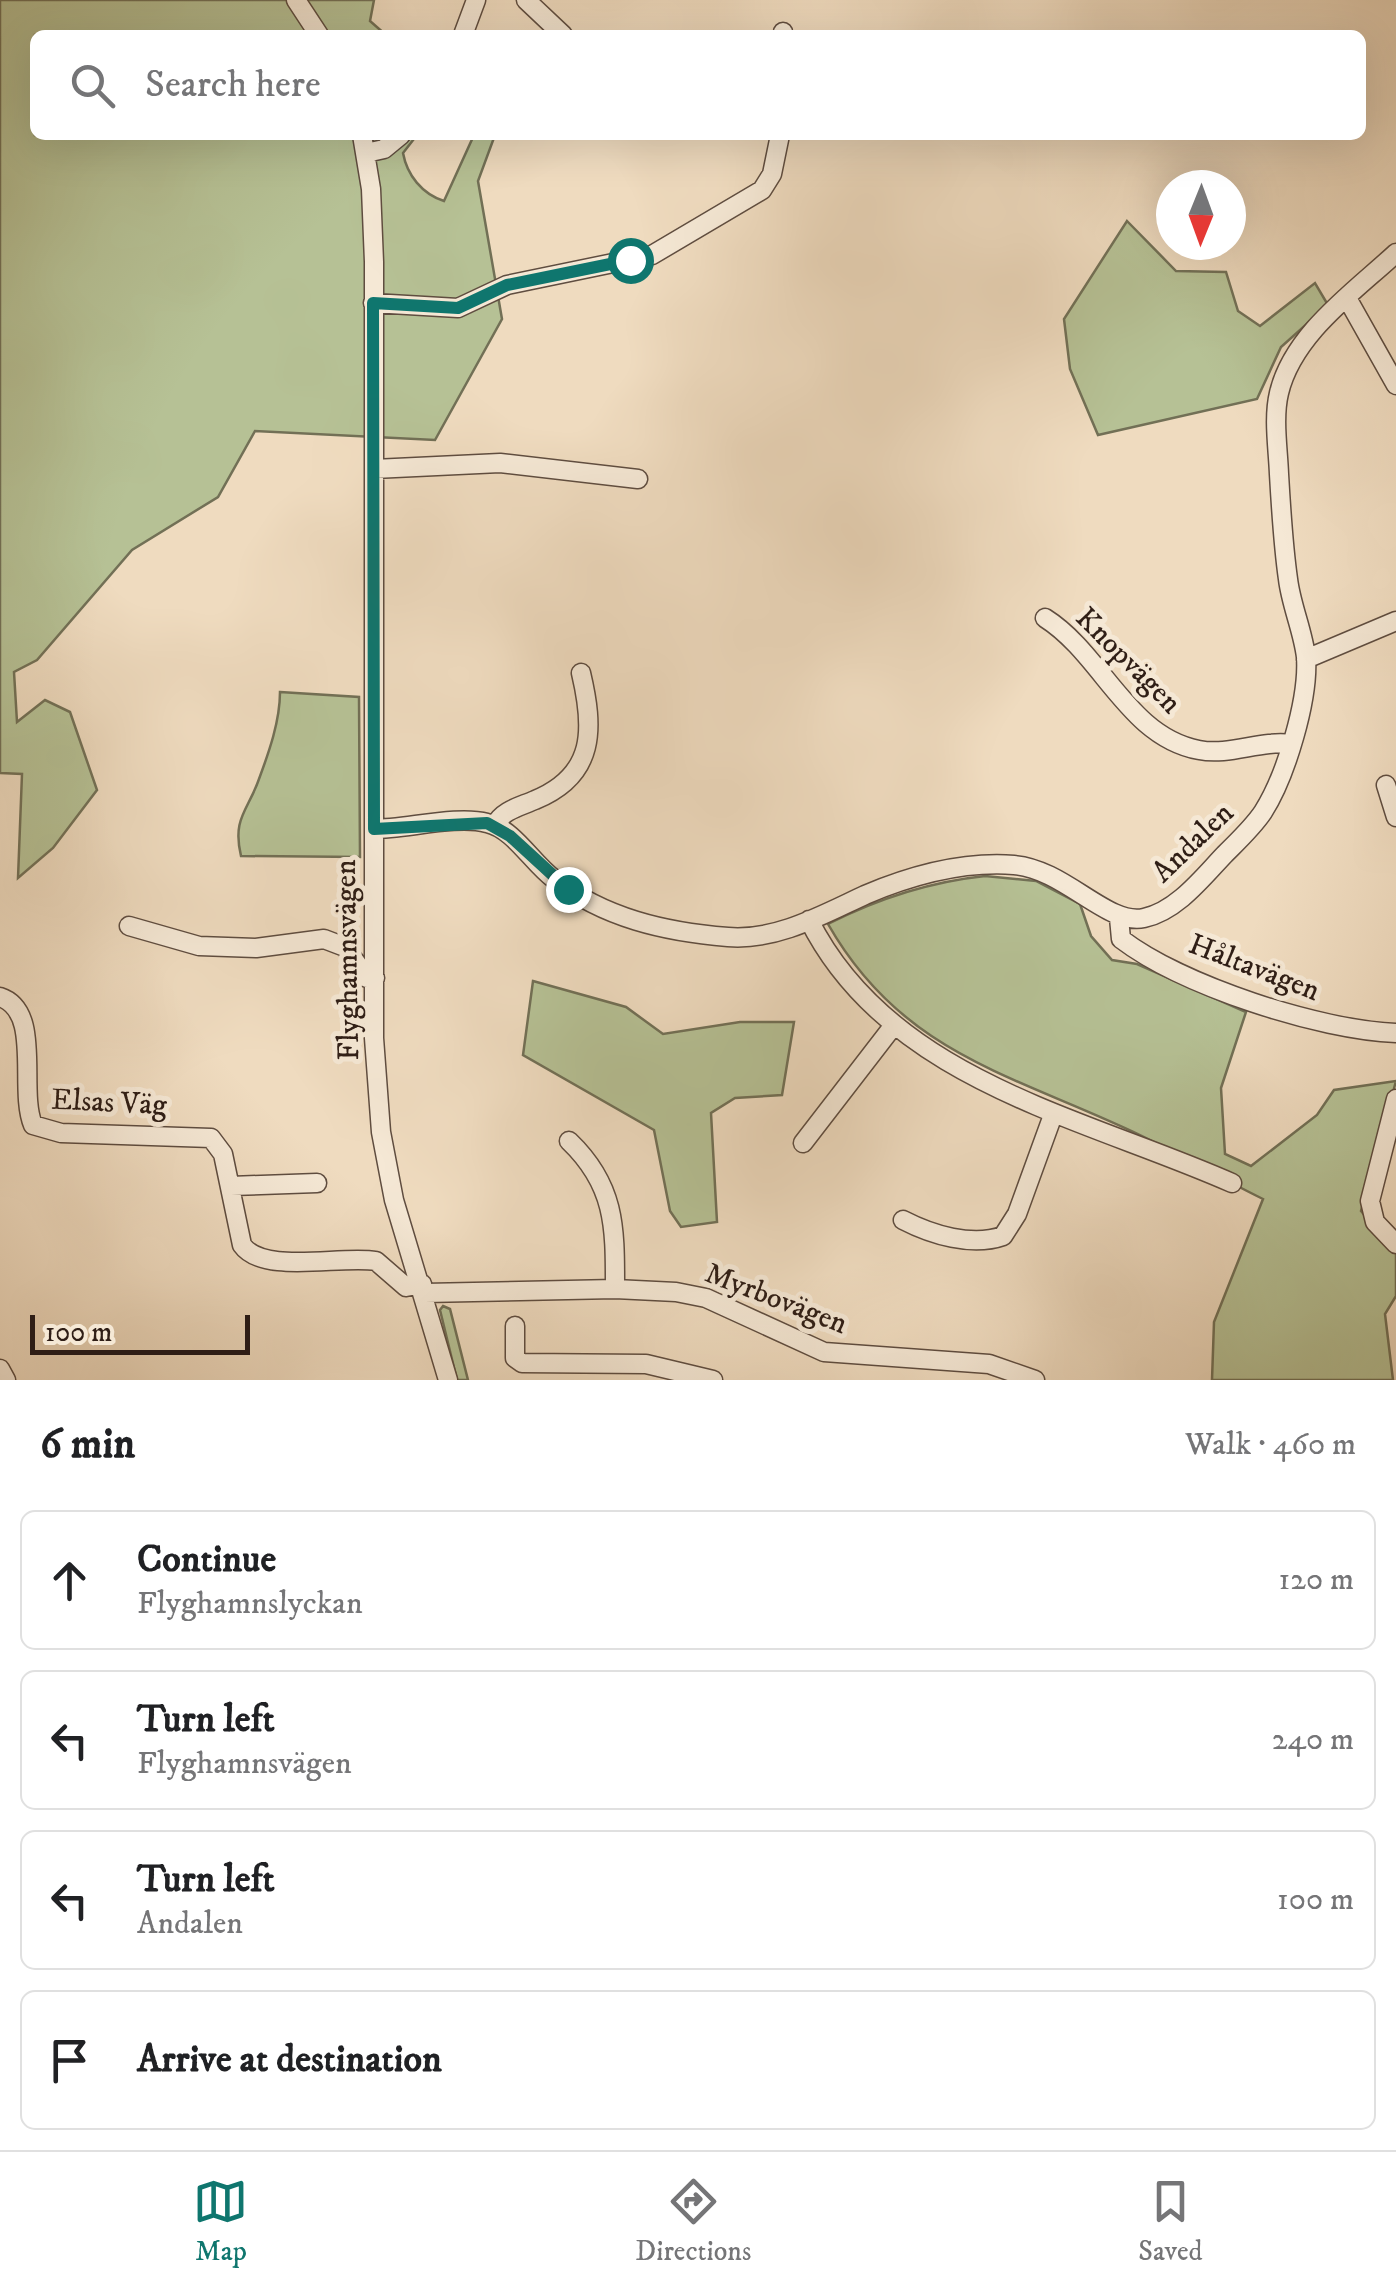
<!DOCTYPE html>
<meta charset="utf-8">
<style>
:root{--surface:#fff;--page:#f2f2f2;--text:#202124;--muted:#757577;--line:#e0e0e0;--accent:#0f766e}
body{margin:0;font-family:"IM FELL DW Pica",serif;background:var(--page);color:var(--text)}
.compass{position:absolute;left:1156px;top:170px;width:90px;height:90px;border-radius:50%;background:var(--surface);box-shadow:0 10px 40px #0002;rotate:181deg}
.scale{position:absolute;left:30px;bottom:25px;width:220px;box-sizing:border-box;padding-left:10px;border:5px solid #2f1e16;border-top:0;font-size:28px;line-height:35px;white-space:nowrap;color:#2f1e16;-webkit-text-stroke:8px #f5e8d5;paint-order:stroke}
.stop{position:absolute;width:30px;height:30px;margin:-22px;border:8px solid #0f766e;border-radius:50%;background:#fff}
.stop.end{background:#0f766e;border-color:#fff;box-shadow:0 2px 10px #0008}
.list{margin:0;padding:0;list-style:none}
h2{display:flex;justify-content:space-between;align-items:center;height:130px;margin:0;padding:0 40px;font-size:42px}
h2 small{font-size:32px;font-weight:400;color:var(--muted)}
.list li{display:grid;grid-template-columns:65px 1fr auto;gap:30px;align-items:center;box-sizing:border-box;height:140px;margin:0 20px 20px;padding:0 20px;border:2px solid var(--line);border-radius:15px}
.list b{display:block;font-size:38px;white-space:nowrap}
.list p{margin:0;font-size:32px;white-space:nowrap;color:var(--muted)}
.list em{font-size:32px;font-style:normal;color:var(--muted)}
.icon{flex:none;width:55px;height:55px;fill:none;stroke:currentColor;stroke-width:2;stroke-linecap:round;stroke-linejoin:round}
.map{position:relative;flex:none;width:1396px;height:1380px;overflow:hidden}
.search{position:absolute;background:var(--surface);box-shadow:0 10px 40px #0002;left:30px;right:30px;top:30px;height:110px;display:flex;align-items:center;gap:25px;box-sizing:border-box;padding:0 35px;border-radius:15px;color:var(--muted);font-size:38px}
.sheet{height:770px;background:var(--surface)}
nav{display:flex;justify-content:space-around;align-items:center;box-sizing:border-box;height:140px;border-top:2px solid var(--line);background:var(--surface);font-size:28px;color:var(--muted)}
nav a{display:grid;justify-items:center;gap:5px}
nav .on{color:var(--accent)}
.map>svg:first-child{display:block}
</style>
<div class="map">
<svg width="1396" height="1380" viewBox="0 0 1396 1380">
<rect width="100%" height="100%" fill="#efdbbf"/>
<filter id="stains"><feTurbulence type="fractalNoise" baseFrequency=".002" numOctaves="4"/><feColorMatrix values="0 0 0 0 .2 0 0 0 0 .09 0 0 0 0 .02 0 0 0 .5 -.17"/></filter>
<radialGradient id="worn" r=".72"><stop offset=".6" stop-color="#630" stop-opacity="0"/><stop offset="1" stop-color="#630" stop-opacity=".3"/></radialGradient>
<path fill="#b6c195" stroke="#727056" stroke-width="2.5" d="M0 0H374L370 21 386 35H35V135H417L403 153C407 175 422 194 444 201L474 135H495L478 181 502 319 435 440 255 431 218 497 132 550 37 660 14 672 17 722 45 700 70 712 97 790 53 848 18 878 22 774 0 773Z
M1127 221 1176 271 1226 272 1238 311 1260 326 1315 283 1328 305 1281 347 1257 399 1098 435 1070 369 1064 319Z
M280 692 359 697 360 857 241 856C232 818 248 811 259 779 269 752 280 721 280 692Z
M985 876 1036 881 1080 904 1091 936 1112 960 1137 964 1246 1012 1221 1088 1225 1154 1251 1166 1317 1115 1334 1090 1396 1081 1361 1211 1396 1252V1296L1385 1314 1393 1380H1212L1214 1322 1263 1199C1222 1179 1183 1156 1142 1136 1016 1075 903 1056 828 924 879 898 928 882 985 876Z
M533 981 626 1007 663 1034 740 1022H794L782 1095 735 1098 711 1113 717 1222 681 1227 670 1211 654 1130 523 1055Z
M443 1306 450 1309 468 1380H457L440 1310Z"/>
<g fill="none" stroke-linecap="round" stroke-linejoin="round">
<g stroke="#5f4d40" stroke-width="21">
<path id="minor" d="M296 0 319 35
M526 0 563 35
M463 35 476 0
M783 35V32
M362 135 371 189 374 262V1038L381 1132 394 1200 448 1380
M366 153 384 149 401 135
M1347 298 1396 385
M373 303 458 308 507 285 652 255 762 190 772 174 780 135
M374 469 500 463 638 479
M1045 618C1102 654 1128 737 1199 750 1230 756 1260 740 1291 744
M1306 659 1396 621
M1386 785 1396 817
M495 825C503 810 519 807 535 800 596 775 594 728 581 673
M374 829C406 829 457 815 487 823 514 829 532 863 554 879 604 918 665 932 728 937 776 941 822 915 865 895 912 875 962 861 1014 865 1065 869 1107 926 1144 918 1177 911 1203 877 1225 854 1238 841 1253 827 1263 812 1286 776 1309 699 1306 657 1303 631 1291 605 1288 579 1283 544 1281 509 1279 474 1278 448 1273 418 1279 393 1293 334 1354 292 1396 253
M1119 918 1121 939C1183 986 1319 1030 1396 1033
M809 920C889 1080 1083 1117 1232 1183
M129 926 199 946 256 948 324 939 345 947 367 978H375
M0 997C43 1011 18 1089 33 1125L61 1133 211 1138 223 1154 242 1245C263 1275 341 1255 376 1261L406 1287 422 1284
M1396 1099 1370 1201 1375 1222 1396 1244
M569 1141C616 1186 615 1228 615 1289
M803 1143 894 1025
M231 1186 317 1183
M903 1220C932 1235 972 1247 1003 1236L1017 1214 1053 1115
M425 1293 615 1289 676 1292 706 1298 824 1352 989 1364 1035 1380
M515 1326V1358L522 1363 646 1364 713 1380
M0 1369 6 1380"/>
</g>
<use href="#minor" stroke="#f5e8d5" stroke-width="18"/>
</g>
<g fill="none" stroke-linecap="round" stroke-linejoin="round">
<path stroke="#0f766e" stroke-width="12" d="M568 889 510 836 487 823 374 829 373 303 458 308 507 285 630 260"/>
</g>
<g text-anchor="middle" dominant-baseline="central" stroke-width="10" stroke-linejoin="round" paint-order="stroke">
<g font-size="30" fill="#2f1e16" stroke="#f5e8d5">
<text transform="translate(1128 661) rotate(45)">Knopvägen</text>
<text transform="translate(1193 843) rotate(-44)">Andalen</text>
<text transform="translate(348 960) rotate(-91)">Flyghamnsvägen</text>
<text transform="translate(1254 968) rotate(21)">Håltavägen</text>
<text transform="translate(109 1103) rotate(3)">Elsas Väg</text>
<text transform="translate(776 1299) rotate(21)">Myrbovägen</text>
</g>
</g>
<rect width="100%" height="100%" filter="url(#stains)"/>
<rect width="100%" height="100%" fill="url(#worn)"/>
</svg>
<svg class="compass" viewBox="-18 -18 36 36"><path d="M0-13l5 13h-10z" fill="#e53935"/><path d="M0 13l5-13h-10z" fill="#757577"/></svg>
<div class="scale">100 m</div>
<div class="stop" style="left:630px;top:260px"></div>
<div class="stop end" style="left:568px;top:889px"></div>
<div class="search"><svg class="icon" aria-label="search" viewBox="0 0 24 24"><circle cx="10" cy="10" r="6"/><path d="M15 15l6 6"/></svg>Search here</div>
</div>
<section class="sheet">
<h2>6 min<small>Walk · 460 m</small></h2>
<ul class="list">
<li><svg class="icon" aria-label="ahead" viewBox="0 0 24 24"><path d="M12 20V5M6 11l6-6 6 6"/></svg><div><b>Continue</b><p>Flyghamnslyckan</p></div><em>120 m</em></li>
<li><svg class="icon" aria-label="left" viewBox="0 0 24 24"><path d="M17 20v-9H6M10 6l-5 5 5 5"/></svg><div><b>Turn left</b><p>Flyghamnsvägen</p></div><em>240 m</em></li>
<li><svg class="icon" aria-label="left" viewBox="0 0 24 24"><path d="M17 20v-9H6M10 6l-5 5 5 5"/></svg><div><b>Turn left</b><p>Andalen</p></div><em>100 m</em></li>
<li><svg class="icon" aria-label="arrive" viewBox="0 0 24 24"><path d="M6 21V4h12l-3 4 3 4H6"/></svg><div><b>Arrive at destination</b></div></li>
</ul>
</section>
<nav>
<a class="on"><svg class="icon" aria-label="map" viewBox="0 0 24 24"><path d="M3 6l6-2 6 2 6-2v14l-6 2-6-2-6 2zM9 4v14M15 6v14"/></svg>Map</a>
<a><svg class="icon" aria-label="directions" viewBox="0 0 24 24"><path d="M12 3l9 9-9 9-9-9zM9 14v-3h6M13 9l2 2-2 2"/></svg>Directions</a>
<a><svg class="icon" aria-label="saved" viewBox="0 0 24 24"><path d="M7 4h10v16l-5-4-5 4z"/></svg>Saved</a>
</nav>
